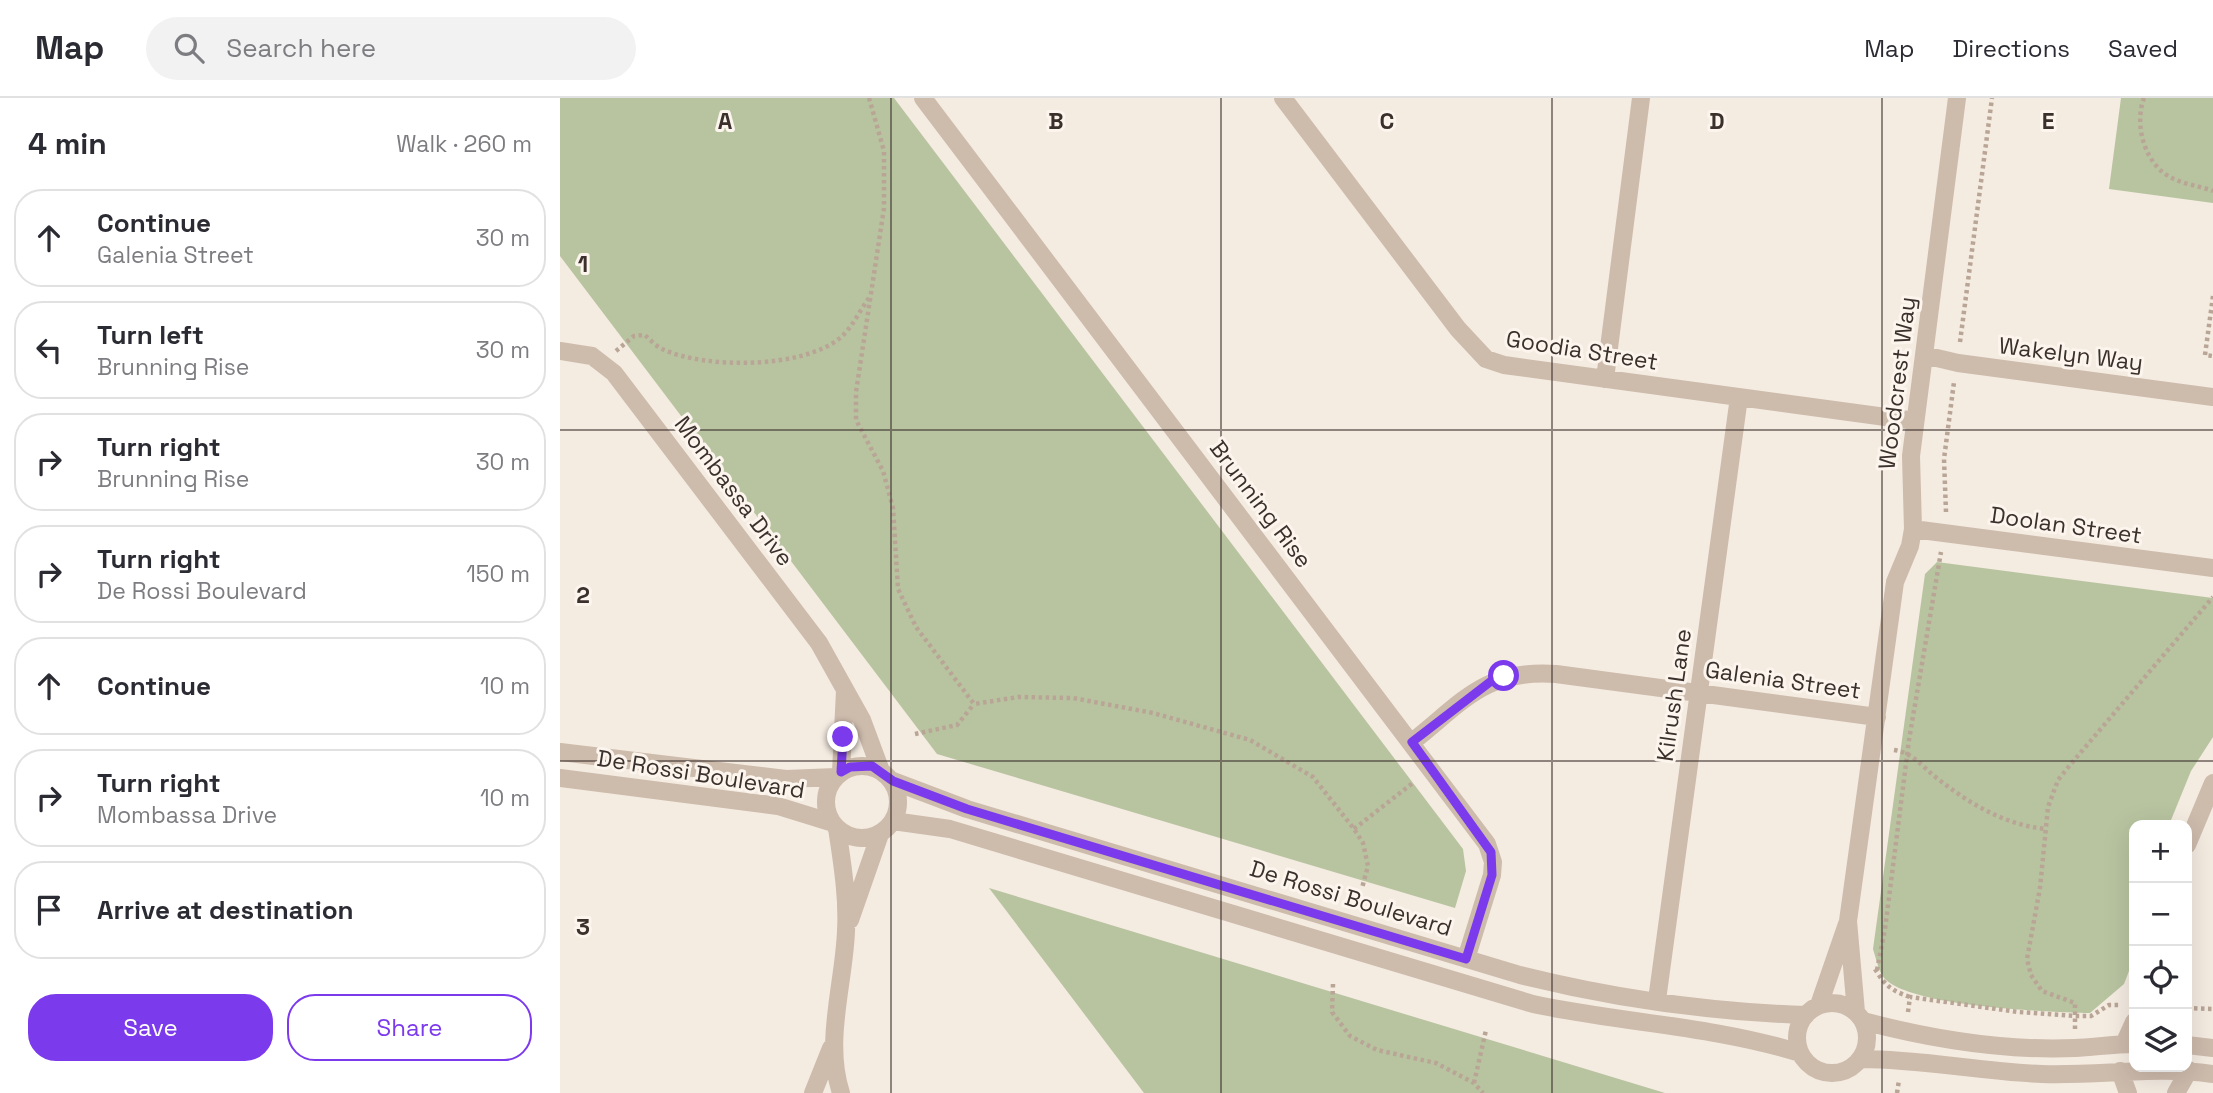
<!DOCTYPE html>
<meta charset="utf-8">
<style>
:root{--surface:#fff;--page:#f2f2f3;--text:#2b2b33;--muted:#7c7c81;--line:#e1e1e2;--accent:#7c3aed}
body{margin:0;font-family:"Space Grotesk",sans-serif;background:var(--page);color:var(--text)}
.controls{position:absolute;right:21px;bottom:21px;display:grid;overflow:hidden;border-radius:14px;box-shadow:0 7px 28px #0002}
.controls button{width:63px;height:63px;display:grid;place-items:center;padding:0;border:0;border-bottom:2px solid var(--line);background:var(--surface);color:var(--text);font:35px sans-serif}
.stop{position:absolute;width:21px;height:21px;margin:-16px;border:5px solid #7c3aed;border-radius:50%;background:#fff}
.stop.end{background:#7c3aed;border-color:#fff;box-shadow:0 2px 7px #0008}
.list{margin:0;padding:0;list-style:none}
h2{display:flex;justify-content:space-between;align-items:center;height:91px;margin:0;padding:0 28px;font-size:30px}
h2 small{font-size:23px;font-weight:400;color:var(--muted)}
.list li{display:grid;grid-template-columns:46px 1fr auto;gap:21px;align-items:center;box-sizing:border-box;height:98px;margin:0 14px 14px;padding:0 14px;border:2px solid var(--line);border-radius:28px}
.list b{display:block;font-size:26px;white-space:nowrap}
.list p{margin:0;font-size:23px;white-space:nowrap;color:var(--muted)}
.list em{font-size:23px;font-style:normal;color:var(--muted)}
.actions{display:flex;gap:14px;padding:21px 28px}
.actions a{flex:1;padding:16px 0;border:2px solid var(--accent);border-radius:28px;text-align:center;font-size:24px;color:var(--accent)}
.actions .main{background:var(--accent);color:#fff}
.icon{flex:none;width:38px;height:38px;fill:none;stroke:currentColor;stroke-width:2;stroke-linecap:round;stroke-linejoin:round}
.map{position:relative;flex:none;width:1653px;height:995px;overflow:hidden}
header{display:flex;align-items:center;gap:42px;box-sizing:border-box;height:98px;padding:0 35px;background:var(--surface);border-bottom:2px solid var(--line)}
header strong{font-size:33px}
nav{display:flex;gap:38px;margin-inline-start:auto;font-size:24px}
.search{width:490px;height:63px;background:var(--page);display:flex;align-items:center;gap:18px;box-sizing:border-box;padding:0 24px;border-radius:38px;color:var(--muted);font-size:26px}
main{display:flex}
aside{flex:1;background:var(--surface)}
.map>svg:first-child{display:block}
</style>
<header>
<strong>Map</strong>
<div class="search"><svg class="icon" aria-label="search" viewBox="0 0 24 24"><circle cx="10" cy="10" r="6"/><path d="M15 15l6 6"/></svg>Search here</div>
<nav><a>Map</a><a>Directions</a><a>Saved</a></nav>
</header>
<main>
<aside>
<h2>4 min<small>Walk · 260 m</small></h2>
<ul class="list">
<li><svg class="icon" aria-label="ahead" viewBox="0 0 24 24"><path d="M12 20V5M6 11l6-6 6 6"/></svg><div><b>Continue</b><p>Galenia Street</p></div><em>30 m</em></li>
<li><svg class="icon" aria-label="left" viewBox="0 0 24 24"><path d="M17 20v-9H6M10 6l-5 5 5 5"/></svg><div><b>Turn left</b><p>Brunning Rise</p></div><em>30 m</em></li>
<li><svg class="icon" aria-label="right" viewBox="0 0 24 24"><path d="M7 20v-9h11M14 6l5 5-5 5"/></svg><div><b>Turn right</b><p>Brunning Rise</p></div><em>30 m</em></li>
<li><svg class="icon" aria-label="right" viewBox="0 0 24 24"><path d="M7 20v-9h11M14 6l5 5-5 5"/></svg><div><b>Turn right</b><p>De Rossi Boulevard</p></div><em>150 m</em></li>
<li><svg class="icon" aria-label="ahead" viewBox="0 0 24 24"><path d="M12 20V5M6 11l6-6 6 6"/></svg><div><b>Continue</b></div><em>10 m</em></li>
<li><svg class="icon" aria-label="right" viewBox="0 0 24 24"><path d="M7 20v-9h11M14 6l5 5-5 5"/></svg><div><b>Turn right</b><p>Mombassa Drive</p></div><em>10 m</em></li>
<li><svg class="icon" aria-label="arrive" viewBox="0 0 24 24"><path d="M6 21V4h12l-3 4 3 4H6"/></svg><div><b>Arrive at destination</b></div></li>
</ul>
<div class="actions"><a class="main">Save</a><a>Share</a></div>
</aside>
<div class="map">
<svg width="1653" height="995" viewBox="0 0 1653 995">
<rect width="100%" height="100%" fill="#f4ebe1"/>
<path fill="#b8c4a0" d="M0 0H334L903 751 906 773 895 810 377 656 0 158Z
M1561 0H1653V105L1549 91Z
M1377 464 1653 500V639L1631 673 1609 727H1574V860L1564 886 1530 915C1489 914 1353 909 1325 881 1319 875 1316 860 1313 851L1365 476Z
M429 790 1105 995H584Z"/>
<g fill="none" stroke-linecap="round" stroke-linejoin="round">
<path stroke="#b9a596" stroke-width="4.5" stroke-dasharray="3.5 3.5" stroke-linecap="butt" d="M309 0 324 53V110L296 294V322L323 373 333 410 338 491 356 529 414 606 458 599 513 600 593 615 690 642 753 679 794 731 803 745 808 768 802 790
M1584 0C1574 26 1584 65 1610 79 1622 86 1640 88 1653 93
M1653 198 1645 257 1653 258
M1400 244 1432 0
M56 253 74 238 85 237C90 242 96 248 102 251 145 271 242 271 280 240 292 230 300 212 309 200
M1386 414 1384 361 1394 284
M355 636 397 627 414 606
M1334 652C1354 655 1362 669 1378 681 1410 706 1445 727 1486 731
M794 731 854 684
M1315 871C1325 887 1330 892 1350 899
M1317 872 1325 831 1349 642 1381 454
M773 886 772 914 790 938 817 952 876 965 914 985 923 995
M1627 910 1653 911
M1348 914 1350 899 1458 914 1515 918H1531L1549 907H1559
M1515 931V905L1482 893 1471 877 1467 861 1480 790 1488 709 1498 682 1510 667 1653 499
M914 985 926 932
M1337 995 1339 982"/>
<path stroke="#cdbbac" stroke-width="18" d="M363 0 927 746 933 764 932 777 906 861
M723 0 898 231 926 261 944 267 1355 323
M0 253 32 258 54 275 259 545 302 622 321 673
M1364 257 1398 265 1653 299
M1045 281 1081 0
M1353 431 1653 470
M852 644C904 603 925 571 996 576L1317 619
M0 654 226 681 276 679
M266 704a36 36 0 1 1 72 0a36 36 0 1 1-72 0Z
M281 674 285 593
M0 680 218 708 273 725
M333 683 407 711 960 877C1052 900 1151 914 1246 917
M333 723 390 731 973 906C1062 925 1154 928 1240 955
M277 730C282 764 288 799 286 833 284 886 264 943 281 995
M1627 747 1653 685
M290 822 320 736
M1097 902 1179 299
M1237 940a35 35 0 1 1 70 0a35 35 0 1 1-70 0Z
M1259 907 1287 826
M1296 914 1288 823 1335 484 1350 448 1353 431 1351 358 1397 0
M1303 923C1371 941 1445 953 1515 950 1535 949 1555 946 1574 946
M1564 946 1574 924
M1627 947 1653 950
M1301 961C1362 961 1422 974 1482 976 1540 978 1596 968 1653 976
M1560 973 1568 995
M253 995 271 950
M1616 995 1629 972"/>
</g>
<g fill="none" stroke-linecap="round" stroke-linejoin="round">
<path stroke="#7c3aed" stroke-width="9" d="M283 639 281 674 290 669 312 668 333 683 407 711 906 861 932 777 931 754 852 644 930 584 944 578"/>
</g>
<path fill="none" stroke="#3b302b" stroke-width="2" stroke-opacity="0.55" d="M331 0V995M661 0V995M992 0V995M1322 0V995M0 332H1653M0 663H1653"/>
<g text-anchor="middle" dominant-baseline="central" stroke-width="6" stroke-linejoin="round" paint-order="stroke">
<g font-size="23" fill="#3b302b" stroke="#fbf5ee">
<text transform="translate(1022 252) rotate(9)">Goodia Street</text>
<text transform="translate(1511 256) rotate(7)">Wakelyn Way</text>
<text transform="translate(1337 285) rotate(-83)">Woodcrest Way</text>
<text transform="translate(174 393) rotate(53)">Mombassa Drive</text>
<text transform="translate(701 406) rotate(53)">Brunning Rise</text>
<text transform="translate(1506 427) rotate(8)">Doolan Street</text>
<text transform="translate(1223 582) rotate(8)">Galenia Street</text>
<text transform="translate(1114 597) rotate(-82)">Kilrush Lane</text>
<text transform="translate(141 676) rotate(9)">De Rossi Boulevard</text>
<text transform="translate(791 800) rotate(17)">De Rossi Boulevard</text>
</g>
</g>
<g font-size="23" text-anchor="middle" font-weight="bold" fill="#3b302b" stroke="#fbf5ee" stroke-width="6" stroke-linejoin="round" paint-order="stroke">
<text x="165" y="31">A</text>
<text x="496" y="31">B</text>
<text x="827" y="31">C</text>
<text x="1157" y="31">D</text>
<text x="1488" y="31">E</text>
<text x="23" y="174">1</text>
<text x="23" y="505">2</text>
<text x="23" y="837">3</text>
</g>
</svg>
<div class="controls">
<button>+</button>
<button>−</button>
<button><svg class="icon" aria-label="locate" viewBox="0 0 24 24"><circle cx="12" cy="12" r="6"/><path d="M12 2v4M12 18v4M2 12h4M18 12h4"/></svg></button>
<button><svg class="icon" aria-label="layers" viewBox="0 0 24 24"><path d="M12 4l9 5-9 5-9-5zM3 14l9 5 9-5"/></svg></button>
</div>
<div class="stop" style="left:944px;top:578px"></div>
<div class="stop end" style="left:283px;top:639px"></div>
</div>
</main>
